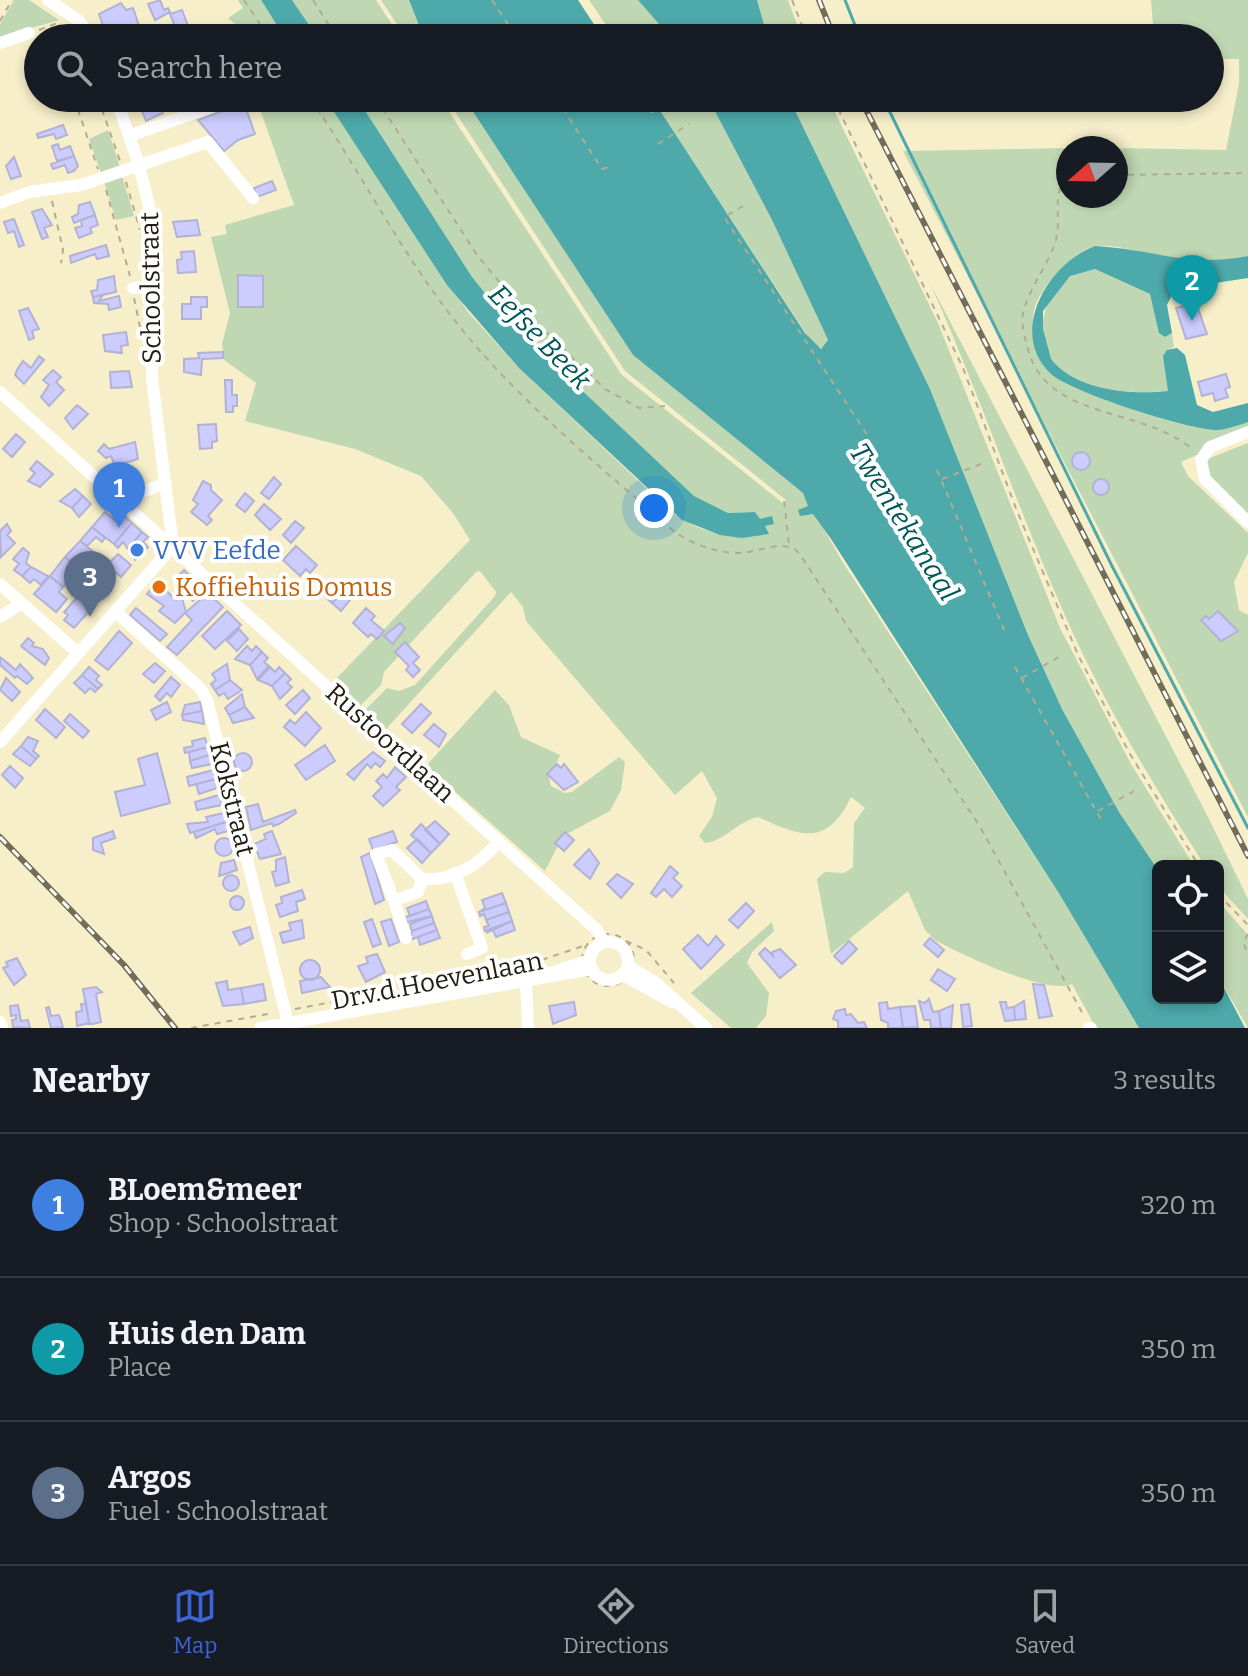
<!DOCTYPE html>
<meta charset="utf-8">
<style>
:root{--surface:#171b24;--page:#242831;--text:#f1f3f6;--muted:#9ea1a6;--line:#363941;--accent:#3d64d5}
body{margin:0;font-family:Bitter,serif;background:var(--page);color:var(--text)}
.controls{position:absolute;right:24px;bottom:24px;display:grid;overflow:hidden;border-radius:12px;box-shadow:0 4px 12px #0003}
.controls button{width:72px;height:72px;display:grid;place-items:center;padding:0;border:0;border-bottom:2px solid var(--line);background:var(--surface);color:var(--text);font:40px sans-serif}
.compass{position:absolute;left:1056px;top:136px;width:72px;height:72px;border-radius:50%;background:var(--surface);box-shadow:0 4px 12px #0003;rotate:250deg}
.you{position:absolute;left:654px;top:508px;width:28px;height:28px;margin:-20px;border:6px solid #fff;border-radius:50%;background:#1a73e8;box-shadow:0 0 0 12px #1a73e833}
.badge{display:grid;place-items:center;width:52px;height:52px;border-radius:50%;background:var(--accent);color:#fff;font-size:26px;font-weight:700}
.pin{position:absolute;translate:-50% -66px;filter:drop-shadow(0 2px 4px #0008)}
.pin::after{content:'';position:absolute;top:42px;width:28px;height:24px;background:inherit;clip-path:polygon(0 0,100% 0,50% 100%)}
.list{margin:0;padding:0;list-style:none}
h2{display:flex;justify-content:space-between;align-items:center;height:104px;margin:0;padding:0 32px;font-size:34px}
h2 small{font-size:26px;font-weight:400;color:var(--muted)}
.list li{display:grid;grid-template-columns:52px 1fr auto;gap:24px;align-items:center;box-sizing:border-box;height:144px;padding:0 32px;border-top:2px solid var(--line)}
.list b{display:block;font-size:30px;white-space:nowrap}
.list p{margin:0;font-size:26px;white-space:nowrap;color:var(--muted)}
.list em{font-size:26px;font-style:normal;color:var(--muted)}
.icon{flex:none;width:44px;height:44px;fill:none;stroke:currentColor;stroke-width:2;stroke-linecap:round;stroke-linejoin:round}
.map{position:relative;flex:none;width:1248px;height:1028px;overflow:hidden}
.search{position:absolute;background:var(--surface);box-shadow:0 4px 12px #0003;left:24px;right:24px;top:24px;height:88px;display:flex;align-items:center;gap:20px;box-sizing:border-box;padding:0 28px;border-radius:44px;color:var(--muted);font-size:30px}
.sheet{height:536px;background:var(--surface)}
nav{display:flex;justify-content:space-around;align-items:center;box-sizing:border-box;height:112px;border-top:2px solid var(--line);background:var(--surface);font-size:22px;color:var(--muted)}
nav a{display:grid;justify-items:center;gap:4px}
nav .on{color:var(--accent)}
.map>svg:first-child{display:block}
</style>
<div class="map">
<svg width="1248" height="1028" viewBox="0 0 1248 1028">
<rect width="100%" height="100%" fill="#f7efca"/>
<path fill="#bfd7b3" d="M14 0H29L59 20 0 37V24Z
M238 0H261L285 38H251L228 18 243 8Z
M292 0H376L401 38H318Z
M381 0H409L424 38H406Z
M589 0H638L671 38H645L641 32 606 25Z
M757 0H788L802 38H768Z
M1151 0H1248V256C1221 261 1196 264 1169 259 1144 255 1122 244 1096 246 1075 248 1038 290 1034 310 1032 319 1033 331 1035 341 1039 364 1056 380 1077 389L1216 430 1248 422V432L1181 462 1188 476 1248 533V553L1234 582 1239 610 1248 615V817L903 151 1068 148V196H1116V148L1226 150 1239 84V59H1210V38H1154Z
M256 98H325L468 312 519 368 668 509C699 534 729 539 768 534L755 512 728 513 694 496 505 318 472 277 357 98H440L622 375 784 504 786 500 625 371 446 98H464L633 355 803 493 842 561 1060 895 1139 1028H1096L1072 984C1048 996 958 953 935 940L925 930 908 891 831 954 817 879 825 872 844 873 853 867 854 823 865 808 851 797C827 848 799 836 758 817 738 821 725 841 705 843L699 836 712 817 717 798 702 771 675 795 526 621 523 607 511 592 386 729 365 710 387 688 399 691 415 685 495 596 496 592 480 571 476 572 384 672 381 685 360 706 333 682 470 540 453 513 421 476 355 449 245 421 256 383 224 360 222 344 230 313 211 237 227 234 225 225 294 205Z
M646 98H708L772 220 823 329 828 340 825 348 815 347 659 109 654 111Z
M789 98H828L938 323 1060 628 1131 764 1194 866H1158V870L1119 812 1062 709 1028 635 930 389Z
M108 130 120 167 101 173 89 139Z
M122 176 134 216 116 220 104 182Z
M1095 269 1150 294 1165 337 1172 333 1174 347 1167 350 1168 391C1135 394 1076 392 1053 362 1028 329 1051 268 1095 269Z
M930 283 1209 819 1248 899V919L1218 886V866H1205C1155 788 1106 707 1068 622 1018 511 980 394 930 283Z
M1248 443V519L1195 464Z
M495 690 509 705 521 737 560 755 549 778 551 786 565 793 572 792 619 757 625 762 621 790 610 811 563 836 545 871 426 766Z
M1218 901 1248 935V1028L1218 976Z
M772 922 774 931 752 952 747 963 769 993 766 1016 756 1028H731L691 993Z"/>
<path fill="#4da9aa" d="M261 0H292L318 38H285Z
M409 0H578L603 38H424Z
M638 0H757L768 38H671Z
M325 98H357L472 277 505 318 694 496 728 513 755 512 760 519 772 516 774 524 765 526 769 534 742 538 720 535 682 520 519 368 447 285Z
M464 98H642L652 113 659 109 805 333 821 349 828 340 823 329 772 220 708 98H789L930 389 1028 635 1062 709 1119 812 1158 870V998H1218V976L1245 1028H1139L1060 895 831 539 813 514 800 516 798 510 808 506 803 493 633 355Z
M1095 246C1153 249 1187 268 1248 256V278L1189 287 1173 293 1167 305 1172 333 1165 337 1159 333 1150 294 1095 269 1070 276 1043 311V329L1051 359C1075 391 1133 395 1168 391L1163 356 1167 350 1177 348 1185 355 1197 405 1213 412 1248 403V422C1239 425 1228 429 1218 430 1192 431 1070 392 1051 374 1007 333 1048 263 1095 246Z"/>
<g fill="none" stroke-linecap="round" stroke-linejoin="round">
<path stroke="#4da9aa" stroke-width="3" d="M845 0 860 38
M883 98 1111 564 1248 828"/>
</g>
<path fill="#ccccfe" stroke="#b2b2d5" stroke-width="2" d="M160 0 164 10 168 8 170 12 155 20 148 4Z
M121 3 126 10 133 8 139 26 107 37 99 14Z
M182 10 190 31 179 36 170 14Z
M158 99 163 113 146 121 141 108Z
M244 103 255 134 238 140 224 151 198 120Z
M63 125 67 135 56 139 54 134 38 138 37 134Z
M58 144 60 150 70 146 74 156 57 161 52 146Z
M74 156 78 166 74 171 68 173 65 165 53 169 51 164Z
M14 157 21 176 11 179 6 166Z
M272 181 276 190 257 197 254 188Z
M90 202 95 215 74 223 72 217 78 214 79 205Z
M42 209 52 225 44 228 48 237 42 239 32 212Z
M95 215 98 225 90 228 92 233 79 238 75 228 82 226 81 220Z
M14 219 24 245 19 247 14 231 8 233 4 222Z
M197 220 200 235 177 237 173 222Z
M106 245 109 256 97 259 95 254 71 263 70 256Z
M194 251 196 272 178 273 177 260 182 259 181 252Z
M238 275 263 276V307H238Z
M114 276 116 292 93 297 91 291 97 290 98 280Z
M103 295 99 301 119 296 121 307 109 310 108 304 94 303 93 297Z
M191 297H207V307H201V319H182V304H191Z
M1194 297 1207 334 1186 339 1176 308 1185 306 1183 301Z
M28 308 39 329 32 331 34 338 29 340 19 311Z
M126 332 128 345 121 346 122 353 105 351 103 335Z
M223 352V358L202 359 201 375 184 372V359L199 358 198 353Z
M39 356 44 360 24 384 15 375 18 368 23 361 31 368Z
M53 370 61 377 56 382 64 390 49 406 41 397 49 385 43 380Z
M129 371 132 387 111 388 110 372Z
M1226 374 1230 387 1225 389 1228 397 1215 401 1213 393 1202 396 1198 382Z
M225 380H232V395H237V406H233V412H226Z
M77 405 88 414 73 429 65 418Z
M216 424 217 441 212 442V448L200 449 198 425Z
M16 434 25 442 12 457 3 449Z
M135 442 138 459 115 466 111 456 106 458 98 451 104 444 109 449Z
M1072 461a9 9 0 1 1 18 0a9 9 0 1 1-18 0Z
M37 461 53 474 40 487 28 481 35 473 30 469Z
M274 477 281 484 269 499 261 493Z
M1093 487a8 8 0 1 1 16 0a8 8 0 1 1-16 0Z
M203 481 211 485V490L222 500 208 516 212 520 207 525 191 512 198 504 193 500Z
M75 489 83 496 72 508 60 501Z
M245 493 254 501 245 512 236 505Z
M83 496 91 504 79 517 72 508Z
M264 504 281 519 270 530 255 515Z
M105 512 116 521 122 514 132 523 114 544 92 527Z
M295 521 304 528 291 543 283 535Z
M132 523 142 532 128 549 123 542 118 548 114 544Z
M7 524 11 531 7 535 15 543 1 557 0 531Z
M92 527 105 538 102 542 96 537 87 546 80 541Z
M142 532 148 537 143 542 148 547 135 560 128 549Z
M80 541 95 553 90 558 106 571 96 583 65 557Z
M296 546 317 565 310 573 306 569 300 576 283 560Z
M23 548 29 553 26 563 31 567 22 576 14 570 19 564 13 559Z
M118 554 131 565 121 577 107 565Z
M65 557 106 594 99 601 71 578 63 587 50 576Z
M31 567 48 576 41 585 34 579 30 583 22 576Z
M184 570 204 589 193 601 174 580Z
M50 576 63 587 59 592 67 599 56 612 34 594Z
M347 581 350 584 332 603 324 596 333 585 340 589Z
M157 582 176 600 181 595 186 612 175 623 159 611 164 606 147 594Z
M346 588 350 600 341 611 332 603Z
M208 593 223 607 177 655 167 647 192 620 185 613Z
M78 596 82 599 84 596 94 606 74 628 64 620 68 615 64 612Z
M136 608 167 634 160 641 130 615Z
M366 608 375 616 371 620 384 631 377 639 371 634 368 637 353 623Z
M227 611 241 625 215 649 202 636Z
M1218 611 1238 631 1221 641 1201 620 1206 616 1209 619Z
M400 623 405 628 393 644 384 636Z
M239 629 248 639 237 651 227 641Z
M119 631 132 643 108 670 95 660Z
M28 638 34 643 32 646 43 649 49 658 45 665 21 646Z
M405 642 419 657 413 663 420 670 413 677 406 670 409 666 395 652Z
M247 646 252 651 256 646 262 652 250 665 235 659Z
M262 652 268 658 264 662 269 666 257 679 250 665Z
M0 657 16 670 20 664 33 678 27 684 17 676 15 678 0 665Z
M155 663 165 671 154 683 143 674Z
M227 664 230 680 215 690 211 684 216 680 212 674Z
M89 667 99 676 96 680 102 685 98 689 82 675Z
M270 667 275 672 279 667 285 673 272 686 258 680Z
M285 673 291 679 287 683 292 687 280 699 272 686Z
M82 675 98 689 95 692 90 688 85 693 74 683Z
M171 677 180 685 171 697 167 693 160 701 155 696Z
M6 678 20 692 12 701 0 690Z
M230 680 242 690 228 699 224 693 219 696 215 690Z
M303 690 310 698 295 714 286 705Z
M242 694 245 707 229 715 225 708Z
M167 702 171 712 156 720 151 710Z
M200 702 202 711 182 715 185 705Z
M421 704 431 713 412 733 402 724Z
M245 707 254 718 233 723 229 715Z
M45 709 65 727 56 738 36 720Z
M202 711 204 724 183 720 182 715Z
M306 712 321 728 305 746 284 727 290 720 295 724Z
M70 714 89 731 83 738 64 721Z
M434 724 446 734 439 747 424 735Z
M28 737 38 741 33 751 39 756 36 759 21 746Z
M205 738 208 747 185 753 184 748 193 746 192 741Z
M325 745 335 761 306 780 295 765Z
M21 746 36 759 30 766 13 754Z
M208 747 209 755 190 761 189 752Z
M373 752 385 761 380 767 375 763 371 768 367 764 354 780 347 774Z
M157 753 170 803 121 816 115 792 145 785 138 759Z
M234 762a9 9 0 1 1 18 0a9 9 0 1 1-18 0Z
M209 755 212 764 192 768 190 761Z
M557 764 561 768 564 764 578 782 564 790 547 774Z
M10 766 23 778 15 788 2 775Z
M395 767 406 777 396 787 400 790 383 806 373 796 382 787 376 781 383 774 387 778Z
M213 770 216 779 189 786 187 777Z
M216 779 217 788 199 794 196 784Z
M219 795 222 805 197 810 195 802Z
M258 804 263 822 295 810 296 813 279 824 273 826 272 823 251 830 246 807Z
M224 813 226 822 190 833 187 824 208 822 206 817Z
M435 821 449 834 440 844 425 830Z
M226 822 228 831 217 834 215 829 196 838 194 832Z
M421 824 440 844 431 853 411 835Z
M113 831 115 838 101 843 104 854 93 850V838Z
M272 831 281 854 260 859 254 844 266 839 264 834Z
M393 831 397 842 373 850 369 839Z
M565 832 574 840 564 851 555 843Z
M215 847a9 9 0 1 1 18 0a9 9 0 1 1-18 0Z
M417 839 431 853 422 863 407 848Z
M589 849 599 863 590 879 574 865Z
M370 853 384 900 375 904 361 857Z
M285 857 289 882 276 886 272 872 276 871V860Z
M234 860 237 870 219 876 221 863Z
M670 866 678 873 673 878 682 886 672 897 664 889 656 897 651 893Z
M617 874 633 884 621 898 607 884Z
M223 883a8 8 0 1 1 16 0a8 8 0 1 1-16 0Z
M302 890 305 899 296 902 298 911 280 917 276 905 282 903 281 897Z
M502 893 506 903 479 912 485 908 482 900Z
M230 903a7 7 0 1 1 14 0a7 7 0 1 1-14 0Z
M426 901 429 909 410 916 407 908Z
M506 903 509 912 486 920 484 914 480 916 479 912Z
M746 903 754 911 738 928 729 920Z
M429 909 432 916 404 923 403 918Z
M509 912 512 921 485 931 484 927 489 926 486 920Z
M432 916 434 923 412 931 410 924Z
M372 919 381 944 373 947 364 922Z
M391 919 399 942 389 946 381 922Z
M302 920 304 938 283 943 280 933 291 930 289 923Z
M512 921 515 930 496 937 493 930 486 933Z
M434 923 437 930 410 940 412 931Z
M250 927 253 938 240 945 233 932Z
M437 930 440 938 420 945 418 937Z
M698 935 708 946 716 936 724 945 701 969 683 949Z
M930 938 944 950 938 957 924 945Z
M849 941 857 949 842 964 834 956Z
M765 948 773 956 772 952 780 949 796 965 780 978 759 954Z
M377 954 385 972 366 982 358 966 368 963 366 957Z
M17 958 26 975 14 985 3 968 8 966 6 962Z
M300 970a10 10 0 1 1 20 0a10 10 0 1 1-20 0Z
M938 969 955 979 947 991 931 980Z
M321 977 330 987 302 993 300 981Z
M227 981 228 990 241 988 244 1004 223 1006 216 983Z
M263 984 266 1000 244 1004 241 988Z
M1033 984 1044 985 1052 1016 1039 1018Z
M96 987 102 992 96 994 101 1022 93 1024 89 1023 83 989Z
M929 999 933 1012 939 1011 941 1028H931L930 1020H924L919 1001 925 1003Z
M1024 1001 1026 1019 1015 1020 1014 1007Z
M574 1002 576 1015 553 1024 549 1006Z
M887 1002 888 1009 900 1007 903 1028H888V1023L881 1020 879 1003Z
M1000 1002H1006L1007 1008 1014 1007 1015 1020 1005 1021Z
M86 1003 89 1023 77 1026 76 1012 82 1011 81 1004Z
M969 1004 972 1026 963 1027 961 1005Z
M18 1005 21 1021 28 1020 30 1028 13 1027 12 1020 16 1019V1015L11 1016 10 1006Z
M953 1005 951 1028H941L939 1011Z
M915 1006 918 1027 903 1028 900 1007Z
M49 1007 51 1016 59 1015 63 1027 51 1028 46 1008Z
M845 1009 846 1015 851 1014 858 1023 864 1022 867 1028H838V1021L833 1019 836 1011Z"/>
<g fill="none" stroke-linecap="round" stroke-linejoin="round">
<path stroke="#b3ac8f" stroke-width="2" stroke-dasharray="6 6" stroke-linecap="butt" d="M244 0 269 38
M313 0 337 38
M492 0 517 38
M792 0 807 38
M0 21 12 0
M39 30 60 22
M71 31 75 38
M39 37 67 28
M74 98 98 169
M98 98 120 161
M310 98C360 171 401 253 456 322 518 401 601 467 676 533 695 545 714 552 737 553 756 554 784 537 799 553L979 825 1084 1016
M376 98 477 255 520 307 605 389 639 408 665 406
M556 98 602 169 609 167
M833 98 963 368 1017 511 1079 657 1130 754 1199 866
M658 144 689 124
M1116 175 1248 173
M1068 180 1063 181C1052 202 1063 223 1054 246 1045 269 1029 289 1023 313 1021 325 1025 338 1028 349 1046 421 1146 407 1193 450
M126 182 140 230
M106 190 130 276
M52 201 63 250 61 263
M743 206 724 217 868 436
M134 298 140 327
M937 470 1005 632
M942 479 981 464
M784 501 789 545
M1015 667 1103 823
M1022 678 1059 657
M1098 811 1134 791
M1218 894 1248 925
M582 960a26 26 0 1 1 52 0a26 26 0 1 1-52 0Z
M1248 934 1243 943 1248 953
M626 941 646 950 674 983
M295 1009 521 967 586 945
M191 1028 273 1013"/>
<path stroke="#fff" stroke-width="12" d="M48 0 78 20 93 38
M0 43 29 33
M129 136 237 98
M0 203 29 192 81 185 208 142 253 198
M133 288 152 286
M0 392 567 903 597 930 604 942
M1248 432 1210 447 1201 460 1205 479 1248 522
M121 500 166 483
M0 584 78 653
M115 611 201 689 207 700 288 1023
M0 617 22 603
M0 742 173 546 152 378V219L139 165 116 98
M455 873 482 948 467 954
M394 901 376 854 392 850 422 879
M406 938 394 901 418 892 422 879C454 881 479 865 498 842
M590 961a19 19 0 1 1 38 0a19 19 0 1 1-38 0Z
M628 966 656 983 706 1028
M623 975 672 1002
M538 977 590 960
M526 981 528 1028
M0 1022 2 1028
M261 1028 592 969
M1089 1028H1091"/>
<g stroke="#726d57" stroke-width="6">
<path id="rail" d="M819 0 834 38
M860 98 1248 856
M0 837 124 965 175 1028"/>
</g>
<use href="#rail" stroke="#fff" stroke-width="3" stroke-dasharray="9" stroke-linecap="butt"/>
</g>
<circle fill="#3f7fe0" stroke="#fff" stroke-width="3" cx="137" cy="550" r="8"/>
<circle fill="#e8710a" stroke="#fff" stroke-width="3" cx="159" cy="587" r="8"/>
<g text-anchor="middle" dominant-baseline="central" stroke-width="8" stroke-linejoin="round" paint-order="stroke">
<g font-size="26" fill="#211e11" stroke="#fff">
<text transform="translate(151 288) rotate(-91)">Schoolstraat</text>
<text transform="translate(390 743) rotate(42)">Rustoordlaan</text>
<text transform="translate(232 799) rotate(76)">Kokstraat</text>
<text transform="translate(437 981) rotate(-11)">Dr.v.d.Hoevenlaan</text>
</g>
<g font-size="26" fill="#366cbe" stroke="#fff" text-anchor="start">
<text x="153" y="550">VVV Eefde</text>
</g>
<g font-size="26" fill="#c56008" stroke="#fff" text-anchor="start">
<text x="175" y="587">Koffiehuis Domus</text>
</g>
<g font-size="28" font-style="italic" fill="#015758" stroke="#fff">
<text transform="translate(540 337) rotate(46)">Eefse Beek</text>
<text transform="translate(904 522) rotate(58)">Twentekanaal</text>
</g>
</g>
</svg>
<div class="controls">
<button><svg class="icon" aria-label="locate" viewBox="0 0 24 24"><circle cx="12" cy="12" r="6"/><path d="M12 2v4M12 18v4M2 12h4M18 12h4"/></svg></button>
<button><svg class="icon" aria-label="layers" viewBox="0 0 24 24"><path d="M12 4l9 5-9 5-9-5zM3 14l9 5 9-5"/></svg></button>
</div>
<svg class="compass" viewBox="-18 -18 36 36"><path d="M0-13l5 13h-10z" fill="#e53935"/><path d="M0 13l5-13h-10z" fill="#9ea1a6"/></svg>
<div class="you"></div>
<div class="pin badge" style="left:119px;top:528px;background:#3f7fe0">1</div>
<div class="pin badge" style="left:1192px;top:321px;background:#0f9aa8">2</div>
<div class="pin badge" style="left:90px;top:617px;background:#5c6f8a">3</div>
<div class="search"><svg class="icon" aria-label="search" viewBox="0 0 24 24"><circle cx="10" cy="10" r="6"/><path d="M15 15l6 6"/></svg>Search here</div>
</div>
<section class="sheet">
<h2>Nearby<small>3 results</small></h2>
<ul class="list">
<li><span class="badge" style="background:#3f7fe0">1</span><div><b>BLoem&amp;meer</b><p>Shop · Schoolstraat</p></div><em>320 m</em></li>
<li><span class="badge" style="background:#0f9aa8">2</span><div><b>Huis den Dam</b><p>Place</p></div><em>350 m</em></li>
<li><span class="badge" style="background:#5c6f8a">3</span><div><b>Argos</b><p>Fuel · Schoolstraat</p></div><em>350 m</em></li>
</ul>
</section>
<nav>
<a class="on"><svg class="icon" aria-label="map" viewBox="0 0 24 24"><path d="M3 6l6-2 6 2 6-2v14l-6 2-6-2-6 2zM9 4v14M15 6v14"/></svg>Map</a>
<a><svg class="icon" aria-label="directions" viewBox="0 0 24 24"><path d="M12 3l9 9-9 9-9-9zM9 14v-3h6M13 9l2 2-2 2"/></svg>Directions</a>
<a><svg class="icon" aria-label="saved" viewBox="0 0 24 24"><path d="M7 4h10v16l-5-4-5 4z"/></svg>Saved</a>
</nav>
